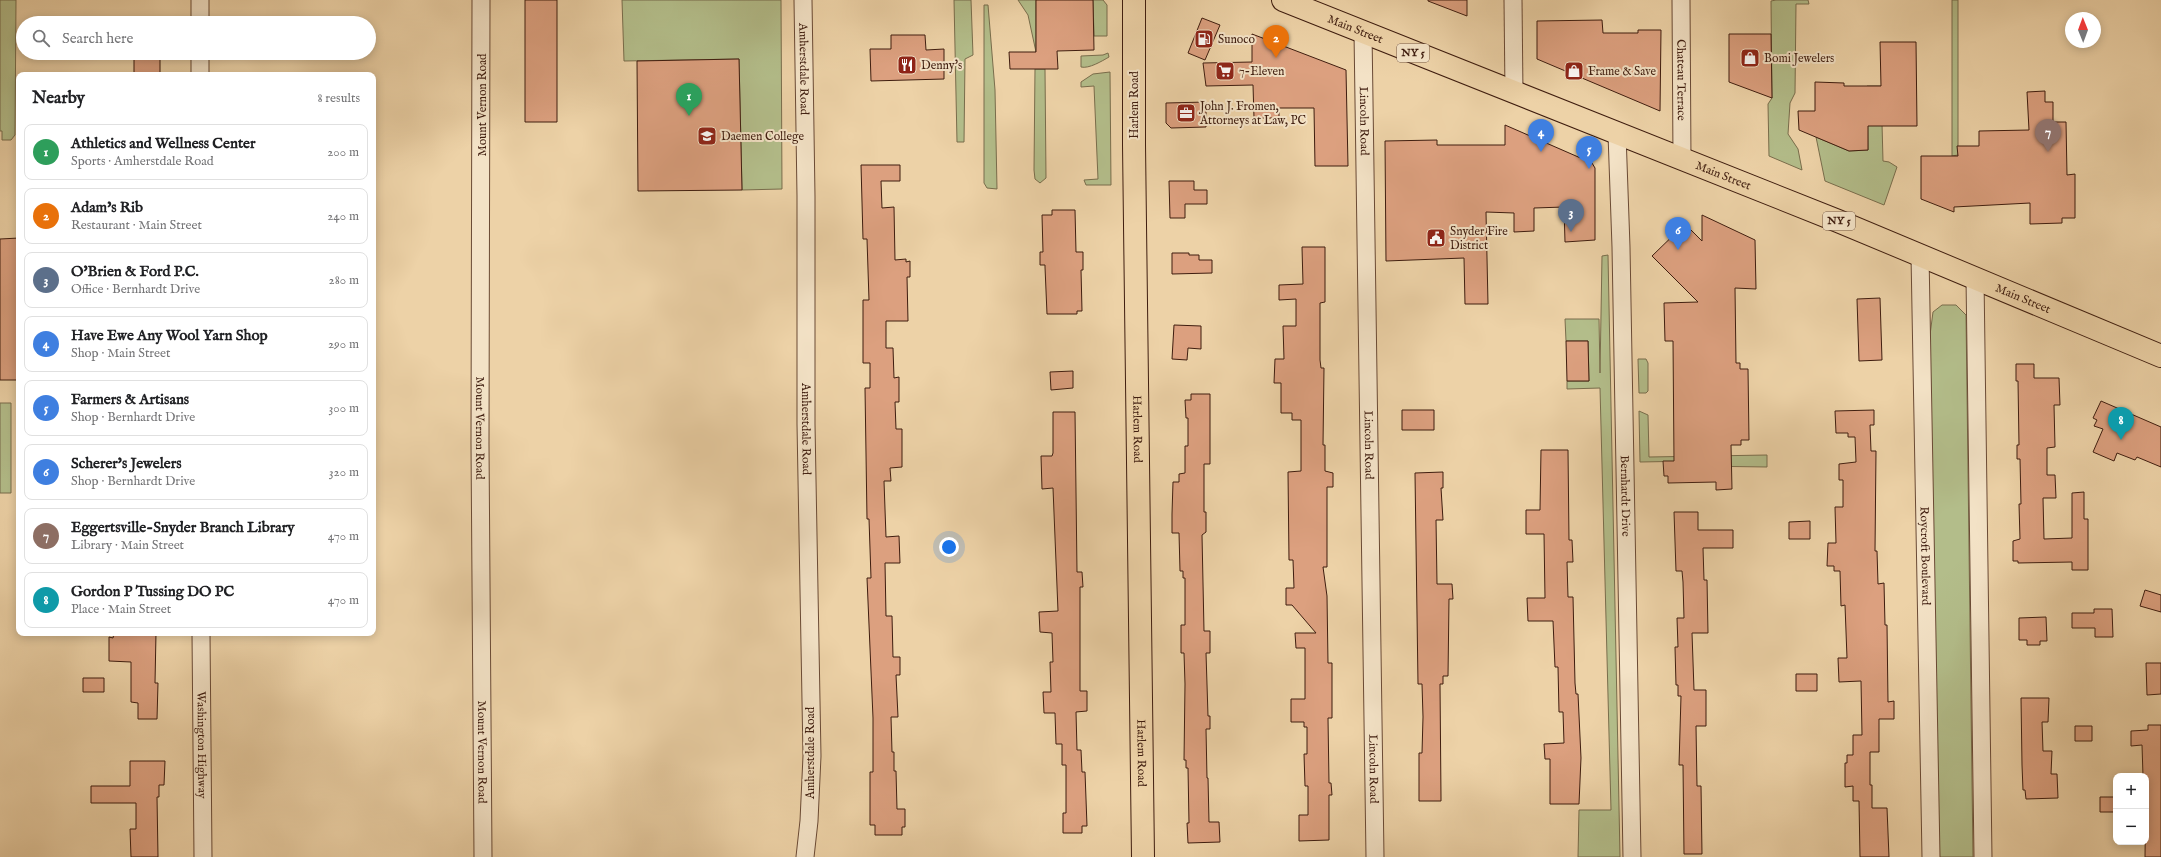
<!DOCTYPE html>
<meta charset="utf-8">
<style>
:root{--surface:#fff;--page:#f6f6f6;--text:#202124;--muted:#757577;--line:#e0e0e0;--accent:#7c3aed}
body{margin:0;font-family:"IM FELL English",serif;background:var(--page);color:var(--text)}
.controls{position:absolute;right:12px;bottom:12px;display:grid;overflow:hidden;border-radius:8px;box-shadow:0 2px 10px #0003}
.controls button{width:36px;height:36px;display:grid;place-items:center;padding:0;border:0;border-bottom:1px solid var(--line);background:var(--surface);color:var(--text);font:20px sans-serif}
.compass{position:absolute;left:2065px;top:12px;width:36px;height:36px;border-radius:50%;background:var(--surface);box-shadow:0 2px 10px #0003;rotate:359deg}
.you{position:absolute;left:949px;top:547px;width:14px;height:14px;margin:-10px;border:3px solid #fff;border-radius:50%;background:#1a73e8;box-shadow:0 0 0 6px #1a73e833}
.badge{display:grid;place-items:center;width:26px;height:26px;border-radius:50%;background:var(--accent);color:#fff;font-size:13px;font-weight:700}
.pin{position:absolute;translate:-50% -33px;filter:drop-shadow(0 1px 2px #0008)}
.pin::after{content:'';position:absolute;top:21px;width:14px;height:12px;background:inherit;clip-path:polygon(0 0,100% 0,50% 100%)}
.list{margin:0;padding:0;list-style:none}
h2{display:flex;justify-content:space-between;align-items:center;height:52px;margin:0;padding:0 16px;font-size:17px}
h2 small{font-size:13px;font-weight:400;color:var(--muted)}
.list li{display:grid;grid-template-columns:26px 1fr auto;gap:12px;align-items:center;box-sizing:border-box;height:56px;margin:0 8px 8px;padding:0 8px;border:1px solid var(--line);border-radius:8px}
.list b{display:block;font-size:15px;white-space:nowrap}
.list p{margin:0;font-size:13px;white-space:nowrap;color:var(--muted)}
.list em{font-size:13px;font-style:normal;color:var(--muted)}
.icon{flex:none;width:22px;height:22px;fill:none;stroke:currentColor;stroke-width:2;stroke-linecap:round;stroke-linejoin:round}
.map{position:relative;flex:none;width:2161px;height:857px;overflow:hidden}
.search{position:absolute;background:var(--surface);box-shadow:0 2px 10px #0003;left:16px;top:16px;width:360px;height:44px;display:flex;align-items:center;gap:10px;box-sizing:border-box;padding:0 14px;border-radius:22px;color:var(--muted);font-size:15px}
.panel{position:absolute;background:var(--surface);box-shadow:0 2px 10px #0003;left:16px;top:72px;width:360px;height:564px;border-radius:8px}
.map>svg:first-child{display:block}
</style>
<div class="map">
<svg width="2161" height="857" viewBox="0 0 2161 857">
<rect width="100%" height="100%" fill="#edd2a7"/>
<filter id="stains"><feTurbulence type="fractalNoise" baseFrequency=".005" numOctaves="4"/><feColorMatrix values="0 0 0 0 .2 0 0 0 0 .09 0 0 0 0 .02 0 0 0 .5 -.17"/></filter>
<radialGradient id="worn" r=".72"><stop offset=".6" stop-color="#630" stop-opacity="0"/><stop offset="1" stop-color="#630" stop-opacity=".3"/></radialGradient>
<path fill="#b3bd8a" stroke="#796d4c" d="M0 0H16L15 135 11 140H2V131H0Z
M622 0H781L782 189 742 190 739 59 624 61Z
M954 0H971L973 55 965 59 964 142H957Z
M1018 0H1036V52L1028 15Z
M1093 0H1103L1107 5V36H1094Z
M1776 0H1808L1809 4H1796L1795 93 1790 103 1788 134 1798 149 1802 170 1769 156 1768 104 1772 98 1771 1Z
M1952 0H1958V155L1952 156Z
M984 5H988L995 90 997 189 987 188 984 183Z
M1108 53 1109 57C1102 61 1089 69 1081 67V56L1103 55Z
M1035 69H1045L1046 178 1040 183 1035 179 1034 170Z
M1110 72 1111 185H1086L1084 180 1098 179 1094 86 1081 87V82L1093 74Z
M1867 86H1881L1883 161 1889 162 1897 167 1884 205 1825 181 1816 137 1849 151 1868 150Z
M1608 255 1620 857H1578L1579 810H1611L1600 388 1567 389V381H1589L1588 341H1566L1565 319H1599L1600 373 1602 256Z
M1942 305H1956L1966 315 1973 857H1937L1930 335 1933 312Z
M1638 359H1646L1648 363V391L1646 393H1639Z
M0 403H11V493H0Z
M1639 411 1648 415 1649 457 1767 455V467L1695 466V461L1640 462Z"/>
<path fill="#dca07f" stroke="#3f1d0f" d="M525 0H557V122H525Z
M1036 0H1093L1094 50 1057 51 1058 69H1010L1009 52H1036Z
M1428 0H1467V16L1428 1Z
M1202 18 1220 25 1205 60 1188 53Z
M1602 20 1603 33H1638V30H1661L1660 111 1537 59V21Z
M1252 34 1346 70 1348 166H1315L1314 108H1279V118H1254L1253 85 1206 86 1203 63 1252 62Z
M1729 34H1771L1772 98 1729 82Z
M891 35H925L926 50 944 49V79L871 81 870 49H891Z
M1880 42H1916L1917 126H1868V150L1849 151 1799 130 1798 111H1815V82L1844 83V86H1881Z
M134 54 160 55V75H134Z
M739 59 742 190 638 191 637 61Z
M2045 91V102H2053V122H2066L2067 175 2075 174V218H2062V223L2030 224V203L1954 207V212L1921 199V156H1958L1957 146H1979V131L2029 130 2027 92Z
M1206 102V127L1171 128 1166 123V103Z
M1505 125 1592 163 1595 168V240L1565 242 1564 207 1534 208V231L1514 232V213L1486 212 1488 304H1465L1464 258 1386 261 1385 141 1437 140V145H1505Z
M861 165H900V181H881L882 208 894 207 895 260 906 259V262L910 261V277H907L908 321H886V348H893L894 378 899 377V402H895L896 429H902V467L890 468 891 481H884L886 537 899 536 900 563H885L886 616H892L893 657H900V675H896L898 717H891L892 752H894V771H896L897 809H905V827H902V835H875V825H870V772H873V718L867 578H871L869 519H867L865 388H870V363H863V300H869L867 239H863Z
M1169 181H1194V190H1207V204H1185V218H1170Z
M1052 210H1075L1076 252H1083V270H1081L1082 311H1077V314H1047L1045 267V265H1040V252H1043L1042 215H1052Z
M1702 215 1755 240 1756 289 1735 288 1736 363H1740V369H1748L1749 440H1741V445H1731L1732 489 1716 490V482L1668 483V476H1664L1663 461H1674L1673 341H1665L1664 303 1698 302 1652 256 1685 224 1702 241Z
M19 238V380H0V239Z
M1302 247H1325V302L1320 303V360L1321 368H1324L1323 445H1325V471L1333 473V487H1327V567H1323L1327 596 1328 663H1332V718H1328L1329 783H1331L1332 795H1329V840L1299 841V815H1308V786H1305L1304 754H1307V727H1304V722H1291V699H1305V648H1296L1295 633H1316L1292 605H1286V588H1294L1293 560H1289L1288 472 1301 471V420H1292V413H1281V383H1274L1275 359H1284L1283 326H1296V299L1279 300V285L1303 284Z
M1172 253H1189V255H1199V260H1212V273L1172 274Z
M1880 298 1882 360 1859 361 1857 299Z
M1174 325 1201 326V349L1188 348 1187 360 1172 359Z
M1566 341H1588L1589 381H1567Z
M2016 364H2034V378H2059L2060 405H2054L2055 447 2047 448V475H2055L2056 498H2043L2044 539 2072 538V493L2084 492V519H2088V570H2072V562L2018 563V561H2013V541L2020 539 2019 504H2021L2020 459H2017V445H2019L2018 381H2016Z
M1073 371V388L1051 390 1050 372Z
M1191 394H1210V464H1204V512H1206V532L1202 535 1204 631H1210V653H1206L1208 716H1210V729H1206L1207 778H1208L1209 822H1219L1220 842 1188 843 1187 823H1189L1188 768H1186V760H1184L1185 684 1184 653H1181V625H1185V578H1183V571H1180L1179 533H1172V514L1173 482H1179V474L1185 473V446H1188V418H1186L1185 400H1191Z
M2101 401 2161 427V467L2137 457 2135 460 2117 453 2114 461 2093 452 2103 429 2094 426 2097 420 2093 418Z
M1402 410H1434V430H1402Z
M1874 410V425H1870L1871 451H1876L1875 551H1877L1878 584 1884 583 1885 625H1887L1888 702 1894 701V719H1879V752H1870V785H1872V808H1887L1889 857H1860L1859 801H1853V786L1845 787V763H1847V755H1853V735H1862L1861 681 1839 682 1838 658H1847L1845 605 1841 606 1840 571H1834V566H1827L1828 543H1836L1835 507H1843V480H1839V464L1856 462 1855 437H1848V433H1836L1835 411Z
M1053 412H1075L1077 572H1082L1083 587H1080V691H1087V711L1076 712 1077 750H1081L1082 772H1085L1087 826H1082V833H1063V813H1066V765H1062V744H1056L1055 713H1044L1043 692H1051L1050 662H1053L1052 633 1040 632 1039 612 1058 611 1053 488 1042 489 1041 456H1052L1053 453Z
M1541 450H1568L1569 540H1572L1573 562H1567L1568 597H1573L1575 683 1576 694H1578L1581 758 1579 804H1550V759H1545L1544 744 1564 743 1563 712H1559L1558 667H1555L1553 621H1528L1527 598H1545L1544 534H1526V510H1540Z
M1443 472V488H1441L1443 520H1436L1437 584H1452L1453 599H1449L1448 676H1443V684H1440L1441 798V801H1419V753H1422L1423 717 1422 684H1418L1415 473Z
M1674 512H1698V530H1733V548H1703L1704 580H1707L1708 633H1692L1694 690H1706V726H1696L1697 786H1701L1702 854H1684L1683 765H1679L1681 696H1678V685H1676L1675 647H1678L1677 618H1684L1683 582 1682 571H1676Z
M1810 521V539H1789V522Z
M2145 590 2161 595V612L2140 606Z
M2094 609H2112L2113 637H2095V628H2072V613H2094Z
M2046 617 2047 641H2040V645H2027V640H2019V618Z
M114 633H156L155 683H158L157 719H138V703L131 702V662L109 661V637L113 638Z
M2146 663H2161V694L2147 695Z
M1796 674H1817V691H1796Z
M83 678H104V692H83Z
M2021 698H2049L2048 722H2042L2043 751H2052L2051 774H2057L2058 798 2026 799 2025 790H2023L2022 765Z
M2148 725H2161V857H2145L2146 776H2143L2142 745 2131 746V731L2148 730Z
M2075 726H2092V741H2075Z
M130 761H165L164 785H159V797H157L158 857H131L130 829H136V803H91V786H130Z
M2100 797H2116V812H2100Z"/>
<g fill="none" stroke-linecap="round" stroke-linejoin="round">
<g stroke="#6a4a35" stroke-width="19">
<g id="minor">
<path d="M200 0V23"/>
<path id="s1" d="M481 0 480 444 483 857"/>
<path id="s2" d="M803 0 806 196V424L812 756 809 821 805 857"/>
<path d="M1513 0 1514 93"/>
<path id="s3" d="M1681 0 1682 160"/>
<path id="s4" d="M1363 32 1375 857"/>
<path d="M200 53V75"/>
<path id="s5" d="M1617 134 1621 247 1632 857"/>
<path id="s6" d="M1920 255 1931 857"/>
<path d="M1975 278 1983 857"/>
<path id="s7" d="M201 633 203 857"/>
</g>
</g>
<g stroke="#3f1d0f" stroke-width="24">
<g id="major">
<path id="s8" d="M1134 0V145L1143 857"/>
<path id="s9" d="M1283 0 1838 221 2161 356"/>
</g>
</g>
<use href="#minor" stroke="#f3e2c6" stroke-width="17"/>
<use href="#major" stroke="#edd2a7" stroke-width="22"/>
</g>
<defs>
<g id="fuel-square" transform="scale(1)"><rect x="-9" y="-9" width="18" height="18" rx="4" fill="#8f2418" stroke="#f3e2c6"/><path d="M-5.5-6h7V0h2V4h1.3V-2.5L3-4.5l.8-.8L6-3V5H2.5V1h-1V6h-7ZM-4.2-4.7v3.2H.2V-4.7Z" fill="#fff"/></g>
<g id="shop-square" transform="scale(1)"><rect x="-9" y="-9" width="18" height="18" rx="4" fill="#8f2418" stroke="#f3e2c6"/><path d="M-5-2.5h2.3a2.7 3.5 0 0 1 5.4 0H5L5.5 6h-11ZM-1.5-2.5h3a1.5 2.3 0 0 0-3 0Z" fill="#fff"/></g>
<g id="restaurant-square" transform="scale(1)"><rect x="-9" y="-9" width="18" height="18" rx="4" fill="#8f2418" stroke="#f3e2c6"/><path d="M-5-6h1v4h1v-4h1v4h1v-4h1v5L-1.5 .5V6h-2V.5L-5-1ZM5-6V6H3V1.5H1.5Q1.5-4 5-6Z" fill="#fff"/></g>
<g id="supermarket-square" transform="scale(1)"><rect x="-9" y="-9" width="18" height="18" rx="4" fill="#8f2418" stroke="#f3e2c6"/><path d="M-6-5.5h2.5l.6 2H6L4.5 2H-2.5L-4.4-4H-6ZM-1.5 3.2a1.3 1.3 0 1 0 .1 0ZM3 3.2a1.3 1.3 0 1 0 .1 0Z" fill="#fff"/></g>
<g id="office-square" transform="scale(1)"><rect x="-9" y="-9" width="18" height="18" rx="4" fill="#8f2418" stroke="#f3e2c6"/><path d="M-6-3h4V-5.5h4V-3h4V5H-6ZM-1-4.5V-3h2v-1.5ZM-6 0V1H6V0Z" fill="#fff"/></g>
<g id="university-square" transform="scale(1)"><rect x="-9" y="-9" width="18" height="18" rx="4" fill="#8f2418" stroke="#f3e2c6"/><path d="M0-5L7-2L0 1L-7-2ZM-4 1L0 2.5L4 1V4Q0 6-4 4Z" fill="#fff"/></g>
<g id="civic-square" transform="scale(1)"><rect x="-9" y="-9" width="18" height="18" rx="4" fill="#8f2418" stroke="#f3e2c6"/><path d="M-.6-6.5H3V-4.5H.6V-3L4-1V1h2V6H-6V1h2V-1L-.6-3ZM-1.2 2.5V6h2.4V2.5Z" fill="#fff"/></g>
</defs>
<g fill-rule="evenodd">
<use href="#fuel-square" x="1204" y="39"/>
<use href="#shop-square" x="1750" y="58"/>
<use href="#restaurant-square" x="907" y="65"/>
<use href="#supermarket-square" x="1225" y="71"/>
<use href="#shop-square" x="1574" y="71"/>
<use href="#office-square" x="1186" y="113"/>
<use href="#university-square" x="707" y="136"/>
<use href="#civic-square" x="1436" y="238"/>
</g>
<g text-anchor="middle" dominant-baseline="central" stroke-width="4" stroke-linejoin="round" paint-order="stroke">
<g fill="#f3e2c6" stroke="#755846" stroke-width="1">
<rect x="1397" y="44" width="32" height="18" rx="3"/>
<rect x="1823" y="212" width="32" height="18" rx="3"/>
</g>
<g font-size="11" font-weight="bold" fill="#3f1d0f">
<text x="1413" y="53">NY 5</text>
<text x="1839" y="221">NY 5</text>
</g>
<g font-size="12" fill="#3f1d0f" stroke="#f3e2c6">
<text stroke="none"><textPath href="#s9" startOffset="78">Main Street</textPath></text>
<text stroke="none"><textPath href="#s2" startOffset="69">Amherstdale Road</textPath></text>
<text stroke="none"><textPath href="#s3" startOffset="80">Chateau Terrace</textPath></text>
<text transform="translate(482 105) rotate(-90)">Mount Vernon Road</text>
<text transform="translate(1134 105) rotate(-90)">Harlem Road</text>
<text stroke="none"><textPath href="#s4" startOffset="89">Lincoln Road</textPath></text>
<text stroke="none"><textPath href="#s9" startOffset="474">Main Street</textPath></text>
<text stroke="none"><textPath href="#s9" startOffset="798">Main Street</textPath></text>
<text stroke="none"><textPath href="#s8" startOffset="429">Harlem Road</textPath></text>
<text stroke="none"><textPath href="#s1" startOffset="428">Mount Vernon Road</textPath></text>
<text stroke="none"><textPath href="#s2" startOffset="429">Amherstdale Road</textPath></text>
<text stroke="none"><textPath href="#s4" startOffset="413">Lincoln Road</textPath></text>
<text stroke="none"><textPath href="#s5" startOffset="362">Bernhardt Drive</textPath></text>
<text stroke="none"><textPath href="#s6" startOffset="301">Roycroft Boulevard</textPath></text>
<text stroke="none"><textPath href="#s7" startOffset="112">Washington Highway</textPath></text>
<text stroke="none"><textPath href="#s1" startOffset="752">Mount Vernon Road</textPath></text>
<text stroke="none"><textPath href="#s8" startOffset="753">Harlem Road</textPath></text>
<text transform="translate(810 753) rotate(-90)">Amherstdale Road</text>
<text stroke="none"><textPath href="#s4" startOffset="737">Lincoln Road</textPath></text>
</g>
<g font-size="12" fill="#3f1d0f" stroke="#f3e2c6" text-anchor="start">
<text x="1218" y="39">Sunoco</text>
<text x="1764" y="58">Bomi Jewelers</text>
<text x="921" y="65">Denny's</text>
<text x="1239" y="71">7-Eleven</text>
<text x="1588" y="71">Frame &amp; Save</text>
<text x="1200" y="106">John J. Fromen,<tspan x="1200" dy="14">Attorneys at Law, PC</tspan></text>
<text x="721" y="136">Daemen College</text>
<text x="1450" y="231">Snyder Fire<tspan x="1450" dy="14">District</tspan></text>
</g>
</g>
<rect width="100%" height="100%" filter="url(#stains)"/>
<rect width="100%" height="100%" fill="url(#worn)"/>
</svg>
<div class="controls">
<button>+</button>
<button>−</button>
</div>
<svg class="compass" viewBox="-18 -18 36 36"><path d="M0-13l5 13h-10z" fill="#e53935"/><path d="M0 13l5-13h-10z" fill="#757577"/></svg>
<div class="you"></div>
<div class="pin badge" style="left:689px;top:116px;background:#2e9e5b">1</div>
<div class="pin badge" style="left:1276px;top:58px;background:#e8710a">2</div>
<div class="pin badge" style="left:1571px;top:232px;background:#5c6f8a">3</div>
<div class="pin badge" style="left:1541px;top:152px;background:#3f7fe0">4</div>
<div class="pin badge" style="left:1589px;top:169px;background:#3f7fe0">5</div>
<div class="pin badge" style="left:1678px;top:250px;background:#3f7fe0">6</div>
<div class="pin badge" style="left:2048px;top:152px;background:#8d6e63">7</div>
<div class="pin badge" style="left:2121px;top:440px;background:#0f9aa8">8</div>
<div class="search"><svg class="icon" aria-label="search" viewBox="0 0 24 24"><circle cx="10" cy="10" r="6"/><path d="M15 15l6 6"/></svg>Search here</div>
<section class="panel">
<h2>Nearby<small>8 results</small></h2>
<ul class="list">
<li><span class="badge" style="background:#2e9e5b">1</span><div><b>Athletics and Wellness Center</b><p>Sports · Amherstdale Road</p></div><em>200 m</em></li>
<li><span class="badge" style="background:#e8710a">2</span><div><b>Adam's Rib</b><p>Restaurant · Main Street</p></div><em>240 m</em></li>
<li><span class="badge" style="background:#5c6f8a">3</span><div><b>O'Brien &amp; Ford P.C.</b><p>Office · Bernhardt Drive</p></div><em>280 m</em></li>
<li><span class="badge" style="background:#3f7fe0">4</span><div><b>Have Ewe Any Wool Yarn Shop</b><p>Shop · Main Street</p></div><em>290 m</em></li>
<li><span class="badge" style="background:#3f7fe0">5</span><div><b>Farmers &amp; Artisans</b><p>Shop · Bernhardt Drive</p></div><em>300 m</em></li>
<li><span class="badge" style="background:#3f7fe0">6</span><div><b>Scherer's Jewelers</b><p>Shop · Bernhardt Drive</p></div><em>320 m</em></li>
<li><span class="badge" style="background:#8d6e63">7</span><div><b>Eggertsville-Snyder Branch Library</b><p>Library · Main Street</p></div><em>470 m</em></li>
<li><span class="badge" style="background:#0f9aa8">8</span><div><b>Gordon P Tussing DO PC</b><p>Place · Main Street</p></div><em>470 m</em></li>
</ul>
</section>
</div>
